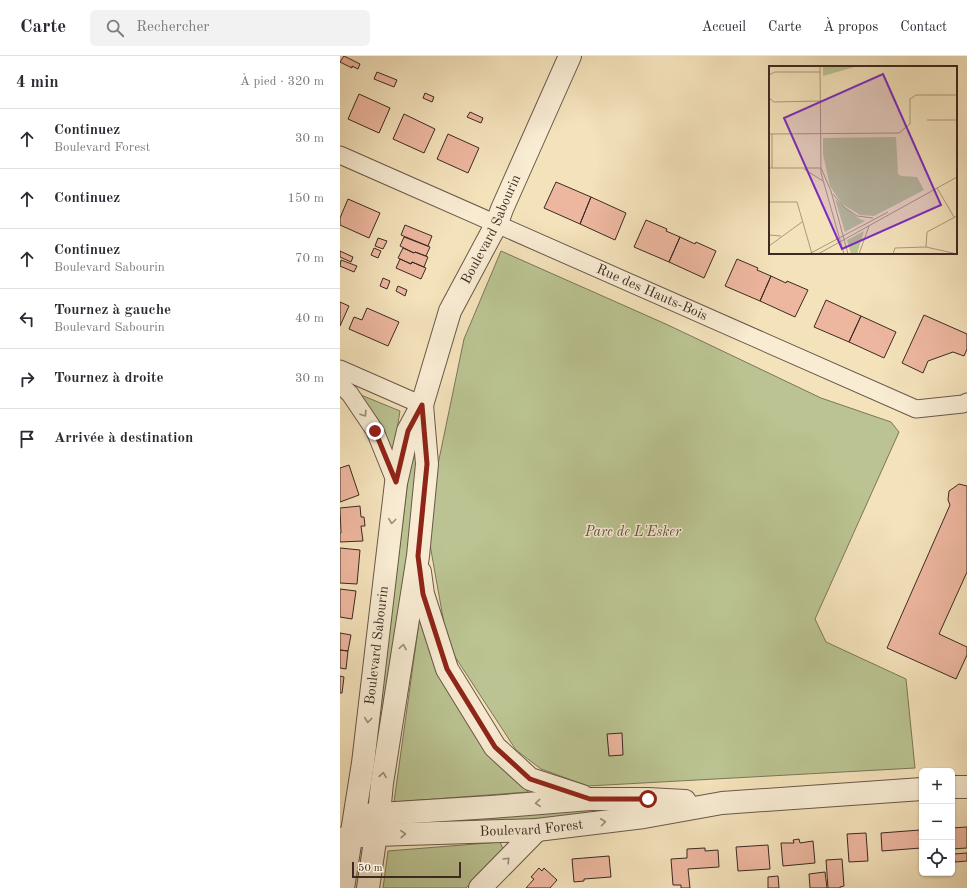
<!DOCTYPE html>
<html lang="fr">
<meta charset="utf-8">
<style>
:root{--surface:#fff;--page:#f2f2f3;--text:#2b2b33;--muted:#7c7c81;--line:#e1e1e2}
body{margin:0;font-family:"Old Standard TT",serif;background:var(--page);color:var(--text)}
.controls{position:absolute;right:12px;bottom:12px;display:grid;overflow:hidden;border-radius:6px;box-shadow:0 1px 3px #0004}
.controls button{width:36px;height:36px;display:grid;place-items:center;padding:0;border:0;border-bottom:1px solid var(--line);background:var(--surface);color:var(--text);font:20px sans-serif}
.scale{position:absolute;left:12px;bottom:10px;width:109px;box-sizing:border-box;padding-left:4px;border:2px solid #3c2a23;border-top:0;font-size:11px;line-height:14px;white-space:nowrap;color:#3c2a23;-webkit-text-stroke:3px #f8ecd3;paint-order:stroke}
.stop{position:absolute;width:12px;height:12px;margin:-9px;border:3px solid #8f2418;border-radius:50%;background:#fff}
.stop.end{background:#8f2418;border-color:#fff;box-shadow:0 1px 4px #0008}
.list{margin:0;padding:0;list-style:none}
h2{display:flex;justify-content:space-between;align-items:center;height:52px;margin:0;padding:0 16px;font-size:17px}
h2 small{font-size:13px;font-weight:400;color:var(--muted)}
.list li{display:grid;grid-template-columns:26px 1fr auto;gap:12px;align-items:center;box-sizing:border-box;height:60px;padding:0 16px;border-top:1px solid var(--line)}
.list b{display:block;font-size:15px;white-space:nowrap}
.list p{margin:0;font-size:13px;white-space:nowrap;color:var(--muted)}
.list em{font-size:13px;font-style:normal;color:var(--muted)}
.icon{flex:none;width:22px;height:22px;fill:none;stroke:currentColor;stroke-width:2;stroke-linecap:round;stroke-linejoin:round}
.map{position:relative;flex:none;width:627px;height:832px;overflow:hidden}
header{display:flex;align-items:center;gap:24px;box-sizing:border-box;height:56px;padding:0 20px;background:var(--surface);border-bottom:1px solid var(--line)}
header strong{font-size:19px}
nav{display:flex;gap:22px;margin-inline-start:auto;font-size:14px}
.search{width:280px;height:36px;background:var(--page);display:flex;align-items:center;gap:10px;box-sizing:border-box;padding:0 14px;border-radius:6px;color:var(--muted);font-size:15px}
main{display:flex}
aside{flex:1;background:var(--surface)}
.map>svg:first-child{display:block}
</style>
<header>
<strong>Carte</strong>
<div class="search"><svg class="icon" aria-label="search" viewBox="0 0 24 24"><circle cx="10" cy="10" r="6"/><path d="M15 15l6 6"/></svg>Rechercher</div>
<nav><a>Accueil</a><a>Carte</a><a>À propos</a><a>Contact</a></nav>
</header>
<main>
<aside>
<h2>4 min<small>À pied · 320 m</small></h2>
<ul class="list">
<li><svg class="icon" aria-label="ahead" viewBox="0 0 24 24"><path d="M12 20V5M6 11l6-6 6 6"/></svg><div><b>Continuez</b><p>Boulevard Forest</p></div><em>30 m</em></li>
<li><svg class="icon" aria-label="ahead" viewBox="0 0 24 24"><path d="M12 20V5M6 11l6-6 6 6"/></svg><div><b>Continuez</b></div><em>150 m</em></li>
<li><svg class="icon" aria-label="ahead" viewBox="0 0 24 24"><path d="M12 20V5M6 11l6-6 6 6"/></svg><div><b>Continuez</b><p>Boulevard Sabourin</p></div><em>70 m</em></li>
<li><svg class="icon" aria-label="left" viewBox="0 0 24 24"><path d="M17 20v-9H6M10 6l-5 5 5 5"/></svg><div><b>Tournez à gauche</b><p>Boulevard Sabourin</p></div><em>40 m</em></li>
<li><svg class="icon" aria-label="right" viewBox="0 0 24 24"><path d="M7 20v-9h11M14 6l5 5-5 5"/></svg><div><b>Tournez à droite</b></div><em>30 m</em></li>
<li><svg class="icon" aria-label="arrive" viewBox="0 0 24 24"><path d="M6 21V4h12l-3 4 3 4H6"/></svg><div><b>Arrivée à destination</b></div></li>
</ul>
</aside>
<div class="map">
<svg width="627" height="832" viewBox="0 0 627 832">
<rect width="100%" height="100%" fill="#f4e2bb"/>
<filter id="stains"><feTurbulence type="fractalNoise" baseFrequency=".005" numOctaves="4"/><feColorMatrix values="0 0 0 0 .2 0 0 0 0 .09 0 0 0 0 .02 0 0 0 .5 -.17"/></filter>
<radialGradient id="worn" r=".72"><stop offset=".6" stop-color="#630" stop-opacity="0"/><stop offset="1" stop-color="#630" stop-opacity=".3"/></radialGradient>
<path fill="#bac391" stroke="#7b765a" d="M161 195 328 269 481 342 551 366 559 376 475 563 486 586 566 623 575 712 248 730 201 713 176 694 108 590 86 466 124 283Z
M21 339 60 355 53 398 40 368Z
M74 373 79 374 75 401 80 421 29 747V745Z
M81 552 188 731V736L54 746Z
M294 749 249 763 80 771 98 762Z
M160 786 163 793 126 832H43L48 795Z"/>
<path fill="#edb79f" stroke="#3c2a23" d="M4 0 20 8 18 13 12 10V12L0 6Z
M37 16 57 24 54 31 34 23Z
M85 37 94 41 92 46 83 42Z
M19 38 50 52 39 77 8 63Z
M130 56 143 62 141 67 127 61Z
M64 58 95 73 84 97 53 83Z
M108 78 139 92 128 117 97 103Z
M216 126 251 141 240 168 204 152Z
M251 141 286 157 275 184 240 168Z
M8 143 40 157 29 182 0 169V162Z
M306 164 327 173 326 175 340 181 329 206 294 191Z
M65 169 92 180 88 190 61 179Z
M64 181 90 191 86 200 75 196 74 197 60 190Z
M340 181 355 188 356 186 376 195 364 222 329 206Z
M38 182 47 185 43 193 35 190Z
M34 192 41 195 38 202 31 199Z
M63 192 74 197 75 196 88 201 84 211 72 206 71 208 58 202Z
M0 195 13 201 11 206 0 201Z
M60 203 71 208 72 206 86 212 81 223 56 212Z
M397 203 418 212 417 214 431 220 420 245 385 230Z
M1 204 17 210 14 216 0 210Z
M431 220 446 227 447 225 468 234 455 261 420 245Z
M43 222 50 225 47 233 40 230Z
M58 230 67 234 65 240 56 235Z
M486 244 521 260 509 286 474 271Z
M0 246 9 250 0 270Z
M27 252 59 266 48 290 9 273 14 261 22 264Z
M584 259 627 278V293L624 300 613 296 588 305 583 317 562 307Z
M521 260 556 276 544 302 509 286Z
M9 409 19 439 0 446V412Z
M619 428 627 430V516L599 578 627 591V599L616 623 547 592 610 449 608 444 609 435Z
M20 450 21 461H24L25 470H21L23 485 0 486V477H1L0 452Z
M0 492 20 494 17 528 0 527Z
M0 533 16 535 12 563 0 561Z
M0 577 11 579 8 595 0 594Z
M0 594 8 595 6 613 0 612Z
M0 620 4 621 2 637H0Z
M282 677 283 699 269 700 267 678Z
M627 771V792L612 793V772Z
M580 774 581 792 542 795 541 777Z
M526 777 528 805 509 806 507 778Z
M459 783 460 787 473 785 475 807 443 810 441 787H454L453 784Z
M428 789 430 813 398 815 396 791Z
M365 792V795L378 794 379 811 348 813 350 832H341V829H333L331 803 347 802V793Z
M627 797V805L615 806 614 798Z
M269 800 271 821 244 823V825L234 826 232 803Z
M502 803 504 830 500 831V832H488L486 804Z
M199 812 202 815 204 812 217 824 210 832H186L194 823 191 821Z
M485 816 487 832H470L469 818Z
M438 820 439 832H428V821Z"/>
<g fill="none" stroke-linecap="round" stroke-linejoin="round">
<g stroke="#6a5849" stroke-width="19">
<g id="minor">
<path id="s1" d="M0 99 576 353 623 348 627 346"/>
<path d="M0 313 82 349"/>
<path d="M0 328 10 338 35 375 56 427"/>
</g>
</g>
<g stroke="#6a5849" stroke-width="24">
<g id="tertiary">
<path d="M80 516 83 538 107 613 155 691 190 723 242 740"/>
<path d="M612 731H627"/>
<path d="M24 759 151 751 250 743H308L345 745"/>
<path id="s2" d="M0 783 10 781 35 779 197 774 304 761 382 747 582 733"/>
<path id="s3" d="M3 832 23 707 56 427 68 375 82 349 110 255 157 167 162 153 230 0"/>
<path d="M28 832 39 758 42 727 78 500 87 408 82 349"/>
<path d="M140 832 197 774"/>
</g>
</g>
<use href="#minor" stroke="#f8ecd3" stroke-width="17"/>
<use href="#tertiary" stroke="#f8ecd3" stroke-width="22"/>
</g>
<defs><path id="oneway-chevron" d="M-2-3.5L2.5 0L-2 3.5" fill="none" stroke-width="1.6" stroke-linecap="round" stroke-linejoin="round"/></defs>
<g stroke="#9a8b7b">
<use href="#oneway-chevron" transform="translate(24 358) rotate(56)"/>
<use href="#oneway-chevron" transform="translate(52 465) rotate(97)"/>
<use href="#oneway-chevron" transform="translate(63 591) rotate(-81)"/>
<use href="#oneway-chevron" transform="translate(28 664) rotate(97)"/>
<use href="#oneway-chevron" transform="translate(43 719) rotate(-81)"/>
<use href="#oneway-chevron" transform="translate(198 747) rotate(175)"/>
<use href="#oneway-chevron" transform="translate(263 766) rotate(-7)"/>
<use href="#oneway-chevron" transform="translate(63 778) rotate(-2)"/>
<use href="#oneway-chevron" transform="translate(167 804) rotate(-46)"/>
</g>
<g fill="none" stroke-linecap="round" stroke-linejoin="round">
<path stroke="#8f2418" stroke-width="5" d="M35 375 56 426 68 375 82 349 87 408 78 500 83 538 107 613 155 691 190 723 250 743H308"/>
</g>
<g text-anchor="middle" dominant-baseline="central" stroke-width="3" stroke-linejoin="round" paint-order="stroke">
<g font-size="14" fill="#3c2a23" stroke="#f8ecd3">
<text stroke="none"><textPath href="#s3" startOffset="681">Boulevard Sabourin</textPath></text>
<text stroke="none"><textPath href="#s1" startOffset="341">Rue des Hauts-Bois</textPath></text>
<text stroke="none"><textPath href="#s3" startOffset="245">Boulevard Sabourin</textPath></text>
<text stroke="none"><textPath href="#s2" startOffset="192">Boulevard Forest</textPath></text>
</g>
<g font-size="14" font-style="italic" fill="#5c503e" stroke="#f8ecd3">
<text x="293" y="476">Parc de L'Esker</text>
</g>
</g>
<g transform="translate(429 10)">
<rect width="188" height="188" fill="#f4e2bb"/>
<path d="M54 0H89L54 10ZM127 71 129 108 132 110 148 111 155 124 105 150 91 149 73 138 61 120 54 88V72ZM66 133 89 152 96 155 76 166ZM95 165 88 188H82L78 174Z" fill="#bac391"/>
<path fill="none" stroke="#aa987e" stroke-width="1" d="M51 0 52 107 75 188M0 9 6 6H51M0 32 5 36 51 35M158 54H188M0 68 130 67 141 58V33L147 29H188M0 102H52M3 102V68M52 102 62 125 79 188M35 103 54 115M168 122 185 151M64 128 75 141 88 150 104 152M0 136H28L43 188M0 169 12 170M0 180 33 156M157 181 158 166 188 150M40 188 119 146M49 188 188 111M90 188 100 160M124 188 126 182 157 181 188 188"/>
<path fill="#7b2cbf" fill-opacity="0.15" stroke="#7b2cbf" stroke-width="2" d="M114 8 172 139 73 183 15 52Z"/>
<rect width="188" height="188" fill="none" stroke="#3c2a23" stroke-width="2"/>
</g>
<rect width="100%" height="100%" filter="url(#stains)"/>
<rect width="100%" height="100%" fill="url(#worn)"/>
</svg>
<div class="controls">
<button>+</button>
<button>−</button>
<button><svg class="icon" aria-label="locate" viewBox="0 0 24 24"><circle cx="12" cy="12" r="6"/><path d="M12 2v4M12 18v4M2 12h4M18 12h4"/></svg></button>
</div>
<div class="scale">50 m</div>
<div class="stop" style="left:308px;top:743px"></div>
<div class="stop end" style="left:35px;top:375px"></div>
</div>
</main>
